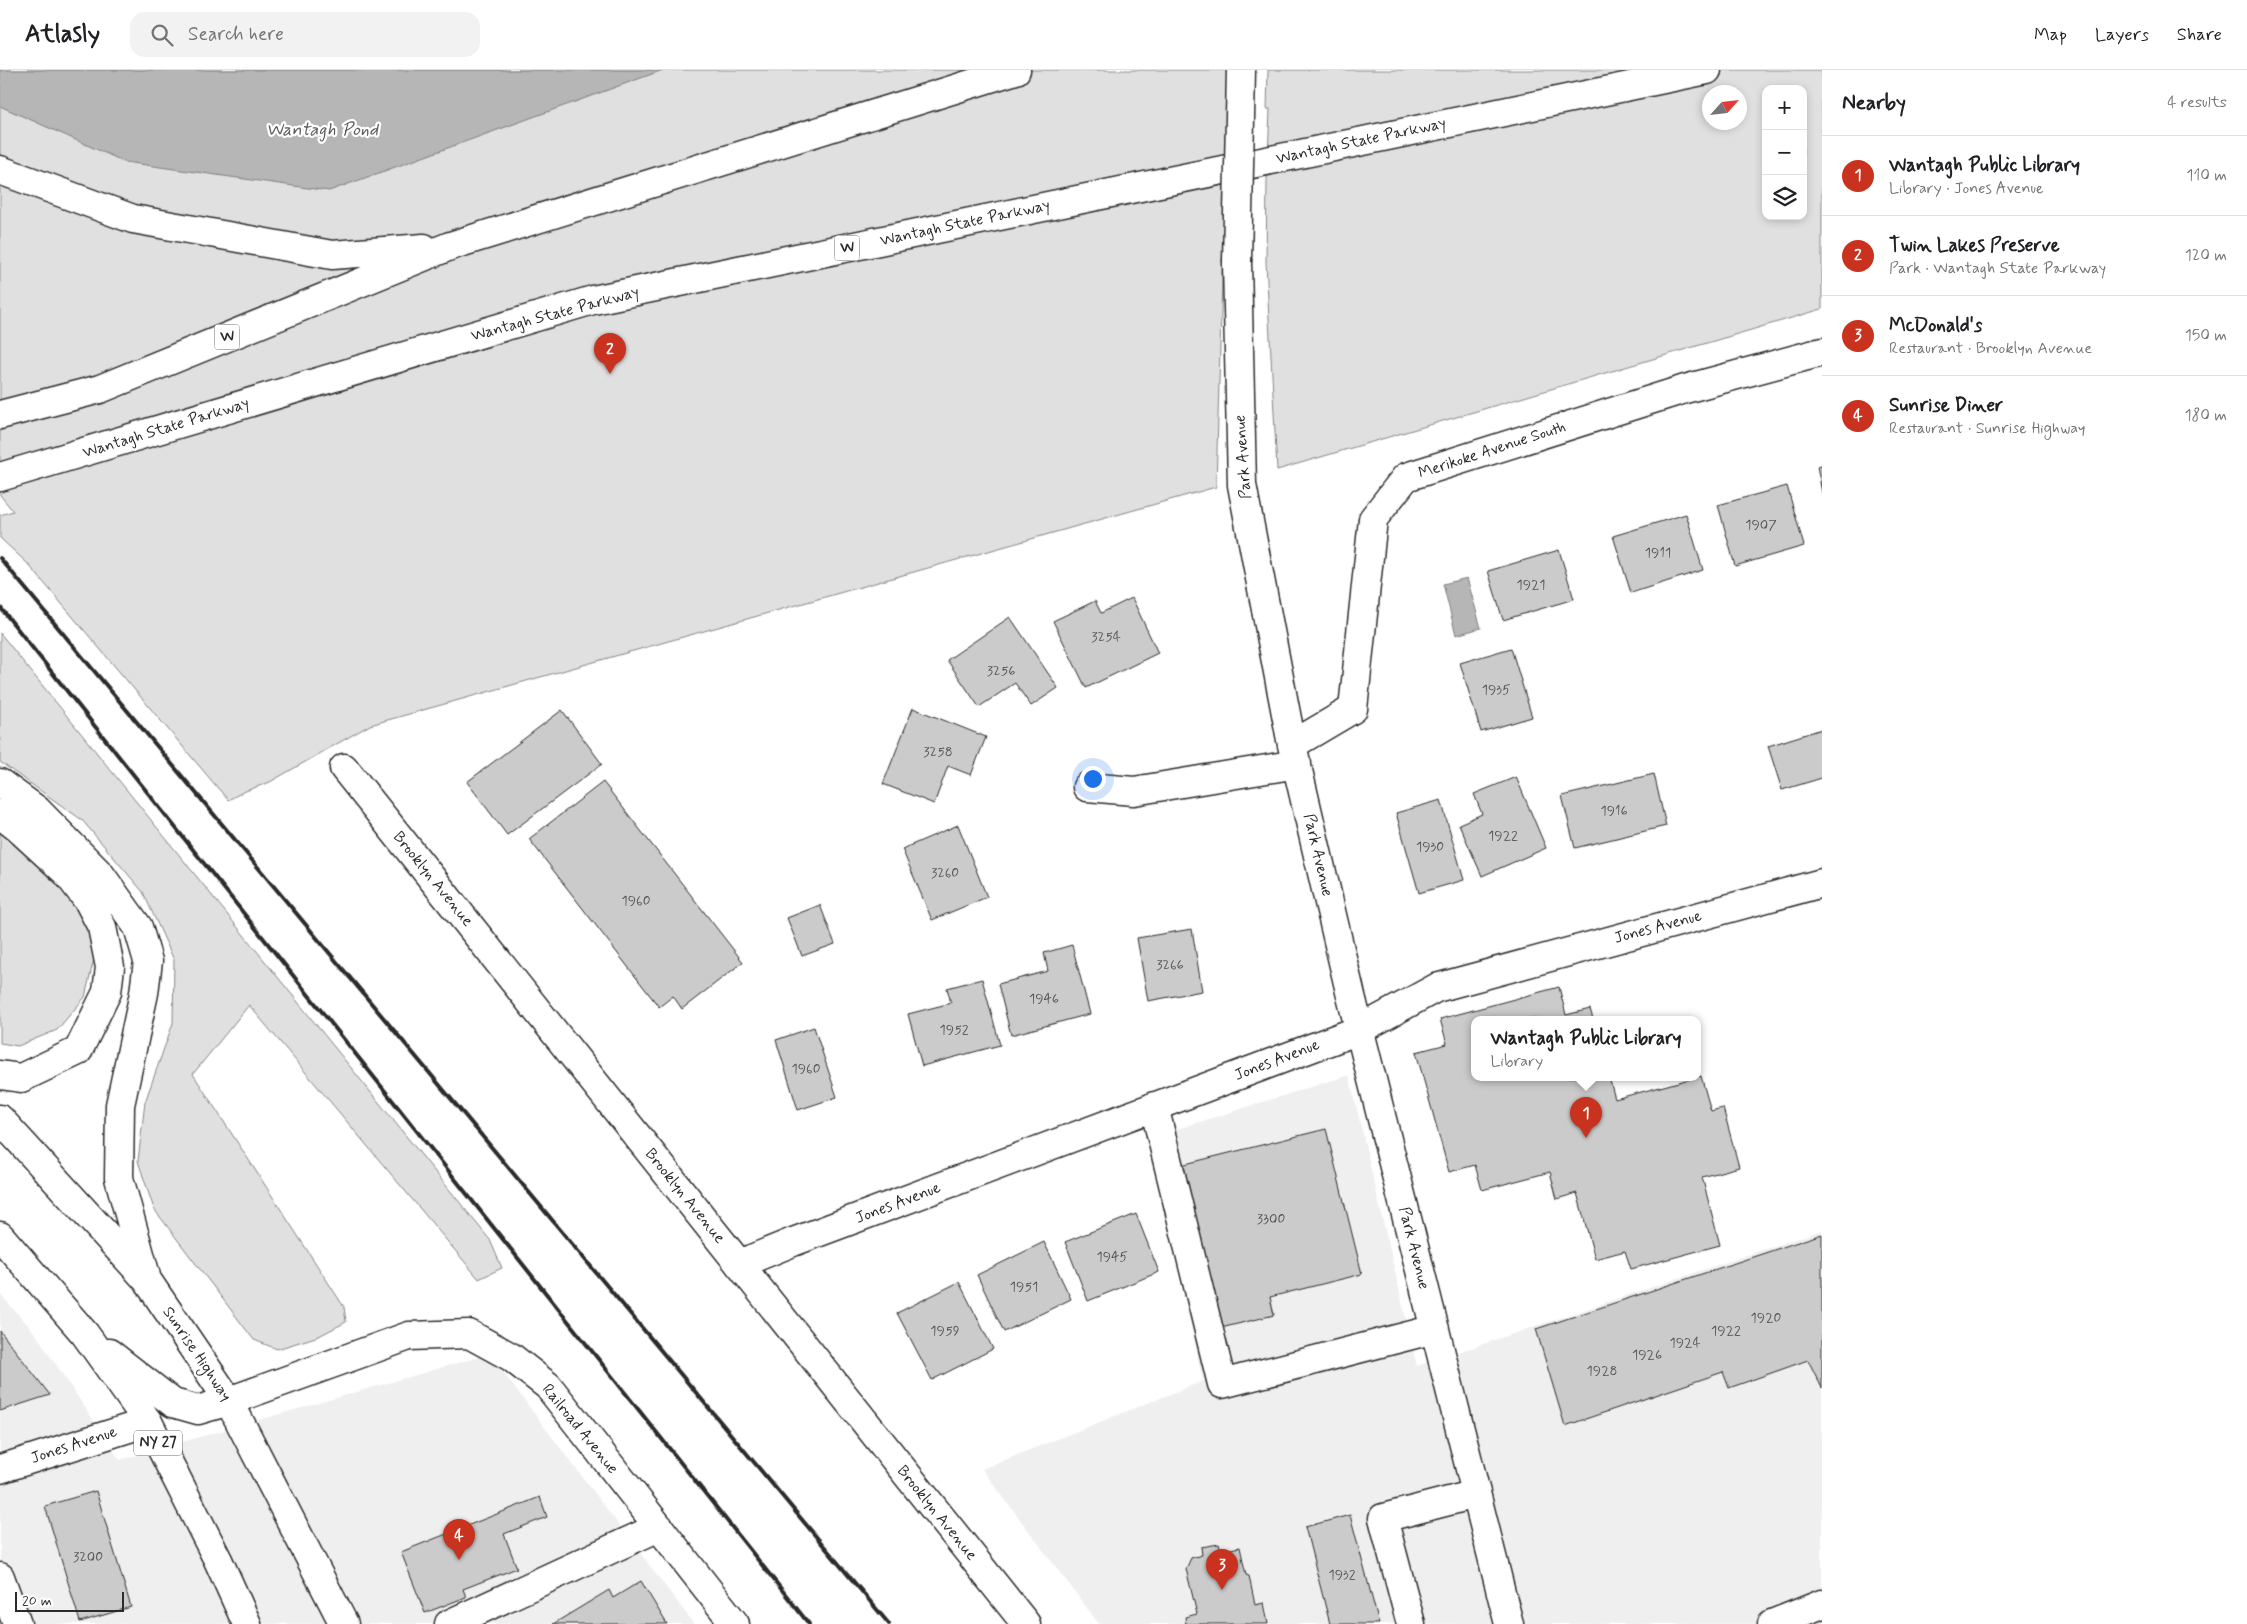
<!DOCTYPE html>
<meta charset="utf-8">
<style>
:root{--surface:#fff;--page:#f2f2f2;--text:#202124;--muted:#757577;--line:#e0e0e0;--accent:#c8321e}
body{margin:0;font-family:Mynerve,sans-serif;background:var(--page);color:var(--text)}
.controls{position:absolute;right:15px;top:15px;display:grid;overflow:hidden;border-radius:10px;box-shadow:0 2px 8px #0003}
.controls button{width:45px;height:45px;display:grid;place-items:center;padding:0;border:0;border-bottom:1px solid var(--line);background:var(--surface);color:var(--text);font:25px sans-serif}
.compass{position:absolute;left:1702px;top:15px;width:45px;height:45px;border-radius:50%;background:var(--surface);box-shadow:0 2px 8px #0003;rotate:63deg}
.scale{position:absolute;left:15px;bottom:12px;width:109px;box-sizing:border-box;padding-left:5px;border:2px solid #2b2b2b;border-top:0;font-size:14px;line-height:18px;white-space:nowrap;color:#2b2b2b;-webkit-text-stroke:4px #fff;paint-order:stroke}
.you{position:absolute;left:1092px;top:708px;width:18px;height:18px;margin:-12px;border:4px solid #fff;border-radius:50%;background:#1a73e8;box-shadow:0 0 0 8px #1a73e833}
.badge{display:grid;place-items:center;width:32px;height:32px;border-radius:50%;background:var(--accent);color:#fff;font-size:16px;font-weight:700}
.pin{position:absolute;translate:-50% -41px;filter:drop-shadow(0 1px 2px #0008)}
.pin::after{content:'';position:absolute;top:26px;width:18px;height:15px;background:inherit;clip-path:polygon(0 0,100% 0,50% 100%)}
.popup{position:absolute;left:1471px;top:946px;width:230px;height:65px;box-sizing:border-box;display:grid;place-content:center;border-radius:10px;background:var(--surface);filter:drop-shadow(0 1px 4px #0005);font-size:16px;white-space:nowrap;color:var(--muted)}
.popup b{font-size:19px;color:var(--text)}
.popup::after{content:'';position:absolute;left:50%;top:100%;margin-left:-10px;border:10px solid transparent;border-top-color:var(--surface)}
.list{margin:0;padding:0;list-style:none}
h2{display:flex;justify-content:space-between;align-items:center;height:65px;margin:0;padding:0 20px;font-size:21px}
h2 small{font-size:16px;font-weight:400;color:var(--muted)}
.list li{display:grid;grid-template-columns:32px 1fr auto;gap:15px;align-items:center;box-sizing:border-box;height:80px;padding:0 20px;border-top:1px solid var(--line)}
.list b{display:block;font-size:19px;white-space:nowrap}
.list p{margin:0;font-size:16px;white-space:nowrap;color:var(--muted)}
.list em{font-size:16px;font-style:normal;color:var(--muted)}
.icon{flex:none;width:28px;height:28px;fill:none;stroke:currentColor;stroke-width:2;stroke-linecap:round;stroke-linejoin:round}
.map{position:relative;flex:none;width:1822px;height:1554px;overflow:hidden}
header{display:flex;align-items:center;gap:30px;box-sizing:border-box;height:70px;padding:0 25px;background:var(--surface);border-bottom:1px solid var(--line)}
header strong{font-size:24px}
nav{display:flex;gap:28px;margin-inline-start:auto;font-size:18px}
.search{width:350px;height:45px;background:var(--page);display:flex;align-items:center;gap:12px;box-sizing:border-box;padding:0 18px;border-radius:15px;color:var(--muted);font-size:19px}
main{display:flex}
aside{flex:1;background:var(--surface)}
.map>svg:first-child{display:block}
</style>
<header>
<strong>Atlasly</strong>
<div class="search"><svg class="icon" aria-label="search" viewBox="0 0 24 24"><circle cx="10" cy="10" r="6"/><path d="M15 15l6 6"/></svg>Search here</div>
<nav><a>Map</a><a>Layers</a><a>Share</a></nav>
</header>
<main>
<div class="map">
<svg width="1822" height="1554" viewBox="0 0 1822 1554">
<rect width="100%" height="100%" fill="#fff"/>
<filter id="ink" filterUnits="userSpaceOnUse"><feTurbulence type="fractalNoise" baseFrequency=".02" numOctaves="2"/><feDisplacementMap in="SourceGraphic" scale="10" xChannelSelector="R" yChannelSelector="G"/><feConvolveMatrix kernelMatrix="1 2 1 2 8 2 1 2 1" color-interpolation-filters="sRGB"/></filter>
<g filter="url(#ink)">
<path fill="#efefef" d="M1349 1005 1417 1296 1822 1160V1554H1099L982 1399 1203 1311 1149 1068Z
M0 1224 35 1263 120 1390 489 1284 694 1554H0Z"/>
<path fill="#e0e0e0" stroke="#868686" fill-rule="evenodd" d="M0 0H1228L1216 417 370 655 270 712 243 722 228 730 28 494 0 468V445L13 441 0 425Z
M1268 0H1822V239L1277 400 1266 192 1267 110 1270 39H1267ZM1766 19H1803V146H1766ZM1710 22H1740V52H1710Z
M0 563 490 1170 502 1198 479 1209 249 935 193 1004 344 1237 346 1252 319 1266 277 1279 254 1270 154 1139 138 1091 145 1032 173 953 174 890 143 822 82 750 0 692Z
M0 755 71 823 96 880 85 927 57 960 18 976 0 973Z"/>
<path fill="#b6b6b6" stroke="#7e7e7e" d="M0 0H663L329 121 125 92 0 36Z
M1467 508 1481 558 1456 565 1443 514Z"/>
<path fill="#cbcbcb" stroke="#2b2b2b" d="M1822 395V423L1817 396Z
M1787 416 1804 476 1735 496 1718 435Z
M1686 444 1703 500 1631 523 1613 466Z
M1559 480 1574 529 1503 550 1488 501Z
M1132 528 1158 583 1086 618 1053 551 1095 531 1101 543Z
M1010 547 1058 618 1031 636 1015 613 979 637 947 590Z
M1511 578 1532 647 1481 662 1460 593Z
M913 638 986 667 971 705 948 696 934 734 883 714Z
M562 640 602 694 507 765 467 712Z
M1822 659V708L1782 720 1768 676Z
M1654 704 1666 756 1575 778 1562 726Z
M1516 707 1546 778 1482 806 1459 754 1482 744 1474 724Z
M603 712 743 892 682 939 673 926 659 937 529 769Z
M1441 730 1464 810 1419 823 1396 743Z
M958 755 987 827 932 850 902 779Z
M820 835 835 874 802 886 787 848Z
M1192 859 1202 921 1148 931 1137 868Z
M1072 875 1090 944 1011 965 998 914 1048 901 1044 883Z
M982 909 1000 975 922 996 908 944 951 933 947 918Z
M1559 917 1566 945 1590 939 1593 949H1475V1007H1609L1615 1029 1701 1006 1711 1041 1723 1038 1739 1097 1702 1107 1720 1175 1631 1199 1625 1181 1595 1189 1577 1123 1557 1129 1550 1102 1482 1120 1475 1095 1449 1102 1416 982 1447 974 1440 949Z
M814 957 837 1027 798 1040 776 970Z
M1326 1059 1362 1204 1270 1227 1274 1245 1221 1258 1181 1095Z
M1136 1144 1159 1202 1088 1231 1065 1172Z
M1822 1164V1318L1808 1290 1729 1318 1723 1302 1565 1356 1536 1259Z
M1044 1172 1071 1229 1004 1262 977 1205Z
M959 1212 993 1279 932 1310 897 1243Z
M0 1261 50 1325 0 1341Z
M96 1421 131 1537 80 1552 45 1436Z
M540 1427 547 1447 504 1464 517 1498 463 1519 466 1527 425 1543 401 1482Z
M1350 1445 1379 1554H1330L1305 1457Z
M1219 1474 1221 1481 1240 1477 1246 1505 1249 1506 1255 1535 1264 1533 1268 1554H1186L1185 1547 1197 1544 1186 1499 1191 1488 1202 1485 1201 1477Z
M641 1511 667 1554H553L609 1520 613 1528Z"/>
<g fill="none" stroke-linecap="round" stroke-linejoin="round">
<g stroke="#2b2b2b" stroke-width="31">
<path id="minor" d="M1237 192 1242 415 1292 675 1351 926 1509 1554
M1292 675 1353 639 1373 449 1406 407 1685 319 1822 282
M344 698 1026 1554
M1087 717 1134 721 1297 694
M1154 1036 1222 1314 1435 1259
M739 1194 793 1172 1359 960 1436 918 1822 813
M229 1331 409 1266 469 1264 511 1287 548 1316 735 1554
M0 1399 148 1352
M0 1507 17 1554
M449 1554 659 1457
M1411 1554 1383 1448 1476 1424"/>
</g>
<g stroke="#2b2b2b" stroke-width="31">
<path id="major" d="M1772 1554 1822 1534"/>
</g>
<g stroke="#2b2b2b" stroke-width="31">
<path id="highway" d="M0 100 133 149 332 185 424 178
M0 345 100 319 450 176 1016 0
M0 407 593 230 1707 0
M0 713 37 740 100 804 138 857 148 891 144 923 120 1035 119 1108 146 1206
M0 744 18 758 67 803 89 832 102 857 110 897 107 922 78 981 21 1008 0 1005
M0 1049 147 1210 229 1331 344 1554
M0 1166 85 1264 148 1352 218 1490 247 1554
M109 1283 173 1333 198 1340 229 1331"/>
</g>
<use href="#minor" stroke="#fff" stroke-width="28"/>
<use href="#major" stroke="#fff" stroke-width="28"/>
<use href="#highway" stroke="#fff" stroke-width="28"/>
<path stroke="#2b2b2b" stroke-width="4" d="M0 488 889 1554
M0 537 809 1554"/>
<g stroke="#2b2b2b" stroke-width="31" stroke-linecap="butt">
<path id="minor-bridge" d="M1237 192 1241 0"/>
</g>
<use href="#minor-bridge" stroke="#fff" stroke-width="28"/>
</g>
</g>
<g text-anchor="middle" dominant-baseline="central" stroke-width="4.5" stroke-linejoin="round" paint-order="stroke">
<g font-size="14" fill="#535353">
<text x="1761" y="455">1907</text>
<text x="1658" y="483">1911</text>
<text x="1531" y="515">1921</text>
<text x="1106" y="567">3254</text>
<text x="1001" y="601">3256</text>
<text x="1496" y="620">1935</text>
<text x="938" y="682">3258</text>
<text x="1614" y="741">1916</text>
<text x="1503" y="766">1922</text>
<text x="1430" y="777">1930</text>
<text x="945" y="803">3260</text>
<text x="636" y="831">1960</text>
<text x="1170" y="895">3266</text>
<text x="1044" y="929">1946</text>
<text x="954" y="960">1952</text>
<text x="806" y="999">1960</text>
<text x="1271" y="1149">3300</text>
<text x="1112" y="1187">1945</text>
<text x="1024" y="1217">1951</text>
<text x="1766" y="1248">1920</text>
<text x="945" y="1261">1959</text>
<text x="1726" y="1261">1922</text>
<text x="1685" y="1273">1924</text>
<text x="1647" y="1285">1926</text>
<text x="1602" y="1301">1928</text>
<text x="88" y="1487">3200</text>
<text x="1342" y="1505">1932</text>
</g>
<g fill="#fff" stroke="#6b6b6b" stroke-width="1">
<rect x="834.5" y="165.5" width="25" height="25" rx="4"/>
<rect x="214.5" y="254.5" width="25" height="25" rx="4"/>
<rect x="134" y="1360.5" width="48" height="25" rx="4"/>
</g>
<g font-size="15" font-weight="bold" fill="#2b2b2b">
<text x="847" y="178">W</text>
<text x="227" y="267">W</text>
<text x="158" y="1373">NY 27</text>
</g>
<g font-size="16" fill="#2b2b2b" stroke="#fff">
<text transform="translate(1361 71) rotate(-12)">Wantagh State Parkway</text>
<text transform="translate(965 153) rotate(-12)">Wantagh State Parkway</text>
<text transform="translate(555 244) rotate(-15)">Wantagh State Parkway</text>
<text transform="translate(166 358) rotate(-17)">Wantagh State Parkway</text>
<text transform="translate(1492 380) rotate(-18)">Merikoke Avenue South</text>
<text transform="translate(1243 387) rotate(-94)">Park Avenue</text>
<text transform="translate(1318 785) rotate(77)">Park Avenue</text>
<text transform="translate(433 809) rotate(51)">Brooklyn Avenue</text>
<text transform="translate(1658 857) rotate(-15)">Jones Avenue</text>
<text transform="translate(1277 990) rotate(-21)">Jones Avenue</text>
<text transform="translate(685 1126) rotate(51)">Brooklyn Avenue</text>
<text transform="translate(898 1133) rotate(-21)">Jones Avenue</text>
<text transform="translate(1414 1178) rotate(76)">Park Avenue</text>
<text transform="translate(197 1284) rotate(56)">Sunrise Highway</text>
<text transform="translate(580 1359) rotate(51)">Railroad Avenue</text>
<text transform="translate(74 1375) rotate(-18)">Jones Avenue</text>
<text transform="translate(937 1443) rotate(51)">Brooklyn Avenue</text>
</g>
<g font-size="18" font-style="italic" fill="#5c5c5c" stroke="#fff">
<text x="322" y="60">Wantagh Pond</text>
</g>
</g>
</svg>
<div class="controls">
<button>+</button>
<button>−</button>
<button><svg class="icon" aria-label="layers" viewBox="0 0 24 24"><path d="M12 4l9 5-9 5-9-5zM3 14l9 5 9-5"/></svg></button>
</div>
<svg class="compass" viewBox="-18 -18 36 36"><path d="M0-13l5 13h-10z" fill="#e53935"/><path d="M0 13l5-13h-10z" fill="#757577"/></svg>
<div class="scale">20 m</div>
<div class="you"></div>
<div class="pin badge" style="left:1586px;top:1068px">1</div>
<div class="popup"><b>Wantagh Public Library</b>Library</div>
<div class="pin badge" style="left:610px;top:304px">2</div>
<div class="pin badge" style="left:1222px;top:1520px">3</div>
<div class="pin badge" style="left:459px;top:1490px">4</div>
</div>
<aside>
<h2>Nearby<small>4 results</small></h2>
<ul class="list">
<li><span class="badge">1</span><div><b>Wantagh Public Library</b><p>Library · Jones Avenue</p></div><em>110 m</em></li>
<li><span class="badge">2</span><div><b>Twin Lakes Preserve</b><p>Park · Wantagh State Parkway</p></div><em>120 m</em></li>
<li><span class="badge">3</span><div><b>McDonald's</b><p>Restaurant · Brooklyn Avenue</p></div><em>150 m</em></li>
<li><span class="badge">4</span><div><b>Sunrise Diner</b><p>Restaurant · Sunrise Highway</p></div><em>180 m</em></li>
</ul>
</aside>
</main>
